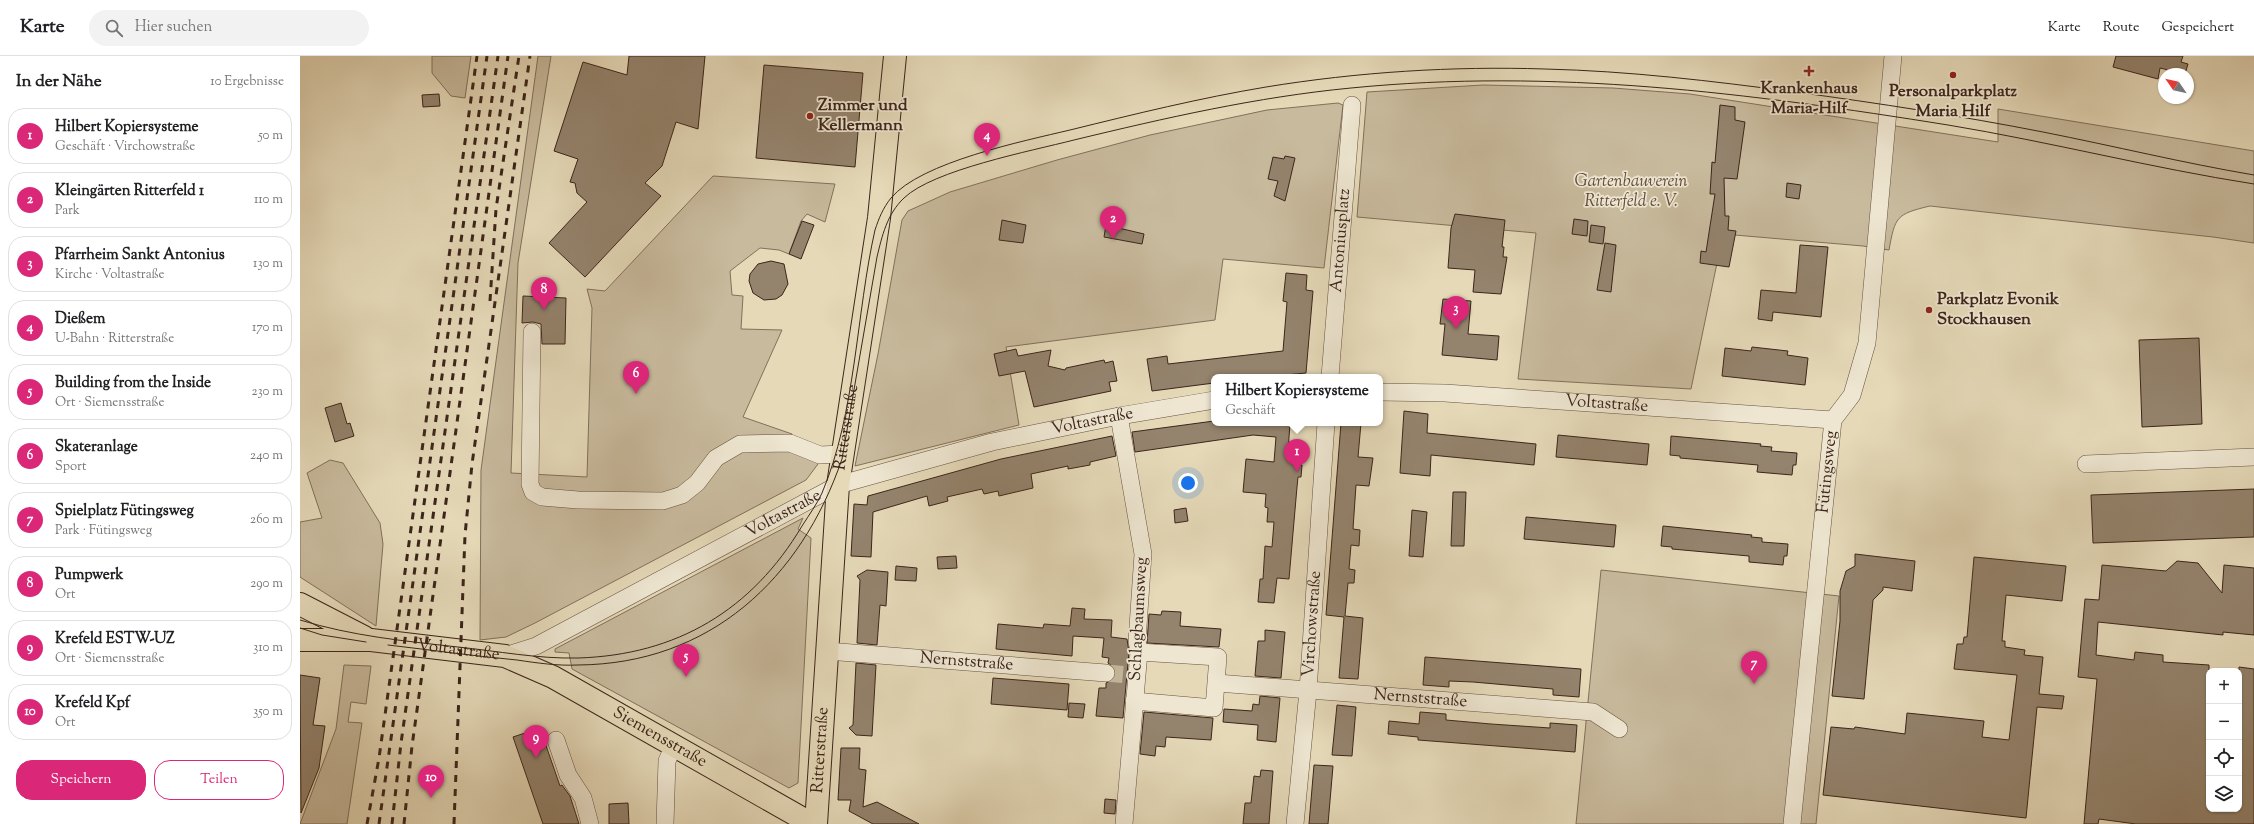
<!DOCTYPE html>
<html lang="de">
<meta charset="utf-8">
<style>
:root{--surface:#fff;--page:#f2f2f2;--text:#202124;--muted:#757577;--line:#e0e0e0;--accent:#db2777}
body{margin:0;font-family:"Sorts Mill Goudy",serif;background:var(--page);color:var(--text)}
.controls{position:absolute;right:12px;bottom:12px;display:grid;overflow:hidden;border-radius:8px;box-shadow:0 1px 3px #0004}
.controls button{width:36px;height:36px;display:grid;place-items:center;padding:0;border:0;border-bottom:1px solid var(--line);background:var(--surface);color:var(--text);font:20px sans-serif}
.compass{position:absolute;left:1858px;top:12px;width:36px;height:36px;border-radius:50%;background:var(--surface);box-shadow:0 1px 3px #0004;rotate:304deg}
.you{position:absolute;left:888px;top:427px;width:14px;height:14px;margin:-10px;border:3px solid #fff;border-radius:50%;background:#1a73e8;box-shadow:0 0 0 6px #1a73e833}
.badge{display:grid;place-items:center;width:26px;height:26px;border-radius:50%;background:var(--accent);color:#fff;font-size:13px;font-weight:700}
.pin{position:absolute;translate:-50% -33px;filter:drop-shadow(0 1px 2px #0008)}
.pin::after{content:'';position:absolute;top:21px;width:14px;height:12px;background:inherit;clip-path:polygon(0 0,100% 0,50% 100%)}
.popup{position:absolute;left:911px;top:318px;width:172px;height:52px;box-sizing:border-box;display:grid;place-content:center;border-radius:8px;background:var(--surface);filter:drop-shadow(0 1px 3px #0005);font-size:13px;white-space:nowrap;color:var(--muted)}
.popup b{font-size:15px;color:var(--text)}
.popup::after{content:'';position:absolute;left:50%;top:100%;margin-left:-8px;border:8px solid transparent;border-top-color:var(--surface)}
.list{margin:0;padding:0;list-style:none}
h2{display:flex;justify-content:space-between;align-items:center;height:52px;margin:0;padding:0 16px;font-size:17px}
h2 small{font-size:13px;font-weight:400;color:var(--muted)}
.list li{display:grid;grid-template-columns:26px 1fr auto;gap:12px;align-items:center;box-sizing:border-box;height:56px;margin:0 8px 8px;padding:0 8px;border:1px solid var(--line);border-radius:16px}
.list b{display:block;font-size:15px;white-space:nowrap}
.list p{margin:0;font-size:13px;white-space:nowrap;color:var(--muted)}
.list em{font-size:13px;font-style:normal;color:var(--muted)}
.actions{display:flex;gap:8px;padding:12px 16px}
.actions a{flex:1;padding:9px 0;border:1px solid var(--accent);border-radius:16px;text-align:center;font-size:14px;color:var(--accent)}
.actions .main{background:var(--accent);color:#fff}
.icon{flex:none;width:22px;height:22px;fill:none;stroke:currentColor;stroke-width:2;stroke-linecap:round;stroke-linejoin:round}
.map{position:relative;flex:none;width:1954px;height:768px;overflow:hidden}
header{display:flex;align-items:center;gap:24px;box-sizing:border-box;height:56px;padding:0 20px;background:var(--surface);border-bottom:1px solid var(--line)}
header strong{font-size:19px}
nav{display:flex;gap:22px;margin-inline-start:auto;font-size:14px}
.search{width:280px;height:36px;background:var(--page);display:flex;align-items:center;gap:10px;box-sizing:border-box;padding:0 14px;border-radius:22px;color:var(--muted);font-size:15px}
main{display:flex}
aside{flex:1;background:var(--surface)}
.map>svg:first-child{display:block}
</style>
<header>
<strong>Karte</strong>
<div class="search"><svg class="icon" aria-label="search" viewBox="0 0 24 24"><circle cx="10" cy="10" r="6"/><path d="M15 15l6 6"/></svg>Hier suchen</div>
<nav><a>Karte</a><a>Route</a><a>Gespeichert</a></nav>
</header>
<main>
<aside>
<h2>In der Nähe<small>10 Ergebnisse</small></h2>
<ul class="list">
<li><span class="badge">1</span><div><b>Hilbert Kopiersysteme</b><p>Geschäft · Virchowstraße</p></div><em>50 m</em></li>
<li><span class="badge">2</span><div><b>Kleingärten Ritterfeld 1</b><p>Park</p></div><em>110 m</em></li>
<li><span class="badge">3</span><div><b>Pfarrheim Sankt Antonius</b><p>Kirche · Voltastraße</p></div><em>130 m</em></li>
<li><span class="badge">4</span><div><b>Dießem</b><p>U-Bahn · Ritterstraße</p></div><em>170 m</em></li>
<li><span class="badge">5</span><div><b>Building from the Inside</b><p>Ort · Siemensstraße</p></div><em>230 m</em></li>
<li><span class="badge">6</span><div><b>Skateranlage</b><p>Sport</p></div><em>240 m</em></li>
<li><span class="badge">7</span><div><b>Spielplatz Fütingsweg</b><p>Park · Fütingsweg</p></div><em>260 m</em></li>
<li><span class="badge">8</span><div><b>Pumpwerk</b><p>Ort</p></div><em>290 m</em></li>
<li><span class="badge">9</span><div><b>Krefeld ESTW-UZ</b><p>Ort · Siemensstraße</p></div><em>310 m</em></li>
<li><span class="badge">10</span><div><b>Krefeld Kpf</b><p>Ort</p></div><em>350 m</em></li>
</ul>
<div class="actions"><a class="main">Speichern</a><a>Teilen</a></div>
</aside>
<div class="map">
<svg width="1954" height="768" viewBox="0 0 1954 768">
<rect width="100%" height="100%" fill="#e5d9b8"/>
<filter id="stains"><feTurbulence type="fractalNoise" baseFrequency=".005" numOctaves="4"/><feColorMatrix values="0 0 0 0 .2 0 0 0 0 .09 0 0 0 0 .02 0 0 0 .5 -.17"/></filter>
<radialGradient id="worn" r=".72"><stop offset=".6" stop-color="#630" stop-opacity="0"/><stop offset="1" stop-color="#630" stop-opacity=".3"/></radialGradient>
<path fill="#c8ba9d" stroke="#82705c" d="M132 0H171L165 42 151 40 132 17Z
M238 0H251L218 207 211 417 287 421 292 252 287 233 305 235 413 120 535 128 525 166 507 158 501 165 489 198 479 194 460 192 430 215 432 239 443 240 441 273 482 274 443 361 492 378 490 387 514 401 518 408 506 424 235 567 206 581 180 584 181 414Z
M1183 29 1313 32 1390 38 1698 86V53L1954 95V187L1913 181 1630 150C1596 158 1595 161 1589 194L1563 190 1423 178 1391 333 1218 323 1236 177 1057 161 1067 36Z
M1038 47 1043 49 1024 212 923 203 915 264 706 291 719 369 555 410 578 298 602 164 608 155 650 136 757 104 850 79 967 54Z
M30 404 43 407 80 467 83 488 76 570 0 521V466L22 462 7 417Z
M503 462 498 473 511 482 498 727 489 732 272 613 269 597 255 596V593Z
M1301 514 1539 540 1516 768H1276Z
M44 609 71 610 66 648 51 646 48 666 62 667 47 768H0L36 673Z"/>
<path fill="#94836d" stroke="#3d251b" d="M329 0H405L398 73 376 66 362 110 345 127 361 140 285 221 249 187 287 146 277 137 275 127 270 126 278 103 254 95 283 6 327 19Z
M1816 0H1883L1881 6 1888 8 1885 18 1860 12 1858 23 1813 11Z
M464 9 563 17 555 111 456 102Z
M139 38 140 50 123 51 122 39Z
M1420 49 1435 51V64L1445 66 1437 123 1424 122 1425 160H1429L1428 174 1436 175 1429 211 1400 207 1401 195 1406 196 1415 138H1410L1412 106 1415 107Z
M985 100 995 102 985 145 974 140 978 125 968 123 973 101 984 103Z
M1487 127 1501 129 1499 143 1486 141Z
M1155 158 1205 164 1202 191H1204L1203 201H1207L1201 238 1173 236 1175 214 1148 212 1151 172Z
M1274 163 1288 165 1287 180 1272 178Z
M702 164 726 169 723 187 699 184Z
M502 165 514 169 501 203 489 198Z
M806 169 844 178 842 188 804 181Z
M1291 169 1305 171 1303 188 1289 186Z
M1305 187 1316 189 1311 236 1297 234Z
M1500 189 1528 191 1521 261 1473 256 1472 265 1458 263 1461 234 1496 237Z
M471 205 484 208 488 228 482 239 476 243 464 244 453 237 449 225 450 218 458 208Z
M986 217 1007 219 1006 234 1013 235 1006 317 964 321H914V327L852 335 847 303 867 300 868 308 983 295 987 246 983 245Z
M223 240 266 242 265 288H242L241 268 233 266 222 267Z
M1143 243 1171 245 1168 278 1199 280 1197 304 1142 299 1145 268H1140Z
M1899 282 1902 368 1842 371 1839 284Z
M1452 291 1488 295 1487 299 1508 302 1505 329 1422 320 1425 292 1451 295Z
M716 293 718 300 751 294 748 310 765 314 766 312 804 304 805 307 813 305 817 325 809 326 811 335 734 351 725 315 699 320 694 298Z
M41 347 47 368 50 367 54 380 35 386 25 352Z
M1104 355 1128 358 1127 377 1236 388 1234 409 1131 399 1130 420 1100 417Z
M914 365V367H990L988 396H999V409H1002L1001 421H998L997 431 989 523 977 522 974 547 958 546 960 523H963L965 490 972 491 974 466H967L968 452 965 451 966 438 943 436 946 403 974 406 976 381 953 379 835 396 832 376Z
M1041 367H1061L1058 401 1073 402 1069 430 1056 429 1053 473 1060 474 1059 490 1051 489 1049 513 1055 514 1054 527H1048L1045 560 1063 562 1058 623 1039 622 1044 561 1026 559Z
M1258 379 1349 388 1347 409 1256 401Z
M812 380 816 400 790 406V409L768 413V410L731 418 733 432 699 440 698 435 684 438 682 433 647 441 648 445 629 450 627 440 573 456 571 501 551 500 554 448 567 449 568 440 701 403Z
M1371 380 1461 388 1460 390 1472 391 1471 395 1497 397 1496 409H1493L1492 419 1457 416 1458 409 1380 402V400L1370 399Z
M1954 433V481L1793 487 1791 439Z
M1153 436H1166L1164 490H1151Z
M886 452 888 465 875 467 874 454Z
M1112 454 1127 456 1123 501 1109 500Z
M1226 461 1316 469 1314 491 1224 483Z
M1363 470 1452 479 1451 481 1462 482V486L1488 488 1487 500H1484L1483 509 1449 506V500L1372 493V491L1361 490Z
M1555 498 1615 505 1612 535 1583 531V534L1573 544 1564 643 1532 640 1540 565V535L1546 515 1555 510Z
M656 500 657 512 638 513 637 501Z
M1674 501 1766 510 1762 545 1706 539 1702 585H1705V591L1725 594 1724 599 1743 601 1739 638 1764 640 1762 653 1737 651 1726 762 1523 739 1531 671 1554 673 1555 671 1605 678 1607 657 1684 665 1682 681 1709 684 1717 619 1654 613 1657 588H1663L1664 581H1667Z
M1877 505 1898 507 1922 537 1924 509 1954 512V579L1923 576V579L1798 566 1796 599 1834 604 1835 596 1863 599V606L1909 609V753H1939V611L1954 613V768H1836L1799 763 1798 768H1784L1797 623 1778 621 1785 543 1799 544 1802 509 1866 515Z
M596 510 617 512 616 525 595 524Z
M567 514 588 516 586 550 580 549 577 589 557 587 560 524 557 520Z
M772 552 785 553 784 563 812 564 811 581 827 583 829 596 823 662 796 660 799 632H806V627L814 623 816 618 815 612 808 607 809 602 802 601 804 582 773 580 772 600 696 593 698 568 743 572 744 568 770 570Z
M862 555 881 556 880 570 921 573 919 591 847 587 849 558 861 559Z
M965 574 985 576 981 622 955 620 958 585H965Z
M1125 601 1281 613 1279 641 1253 639V633L1173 626 1149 625V631L1123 629Z
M556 607 576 609 572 680 556 679 549 672 553 669Z
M0 619 20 622 13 669 25 670 19 712 1 757Z
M693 622 769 628 767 654 691 648Z
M960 640 980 642 976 686 957 684 958 669 923 666 924 653 952 655 953 648 959 649Z
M769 647 785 648 783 662 768 661Z
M1037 649 1056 651 1052 700 1032 699Z
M844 656 913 662 911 684 866 681 865 691 856 690 855 700 840 698Z
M1120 656 1146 658V664L1191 668 1250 672V667L1277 669 1275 696 1118 684V681L1088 678 1089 665 1119 668Z
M237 673 239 679 242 678 260 730 262 729 270 740 279 768H243L213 681Z
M541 692H560L559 713 566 714 563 751 577 746 619 768H573L549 755 551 744H538Z
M1014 709 1033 710 1028 768H1009Z
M961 714 973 715 969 768H943L945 747H951L954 720 960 721Z
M805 743 816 744 815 758 804 757Z
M328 747 329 768H309V748Z"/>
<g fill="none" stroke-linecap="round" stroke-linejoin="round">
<path stroke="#c3b599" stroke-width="17" stroke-dasharray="17 8" stroke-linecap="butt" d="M806 617 828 619"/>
<g stroke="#675242" stroke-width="18">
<g id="minor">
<path d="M232 276 230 428 233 436 242 441 278 444 363 445 382 439 397 427 416 402 440 388 490 387 520 399 541 398"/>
<path id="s1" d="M1030 321 1052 49"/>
<path id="s2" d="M1080 336 1145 337 1533 364"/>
<path d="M819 360 843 498 837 585 839 596 824 768"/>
<path d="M1786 408 1954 401"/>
<path id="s3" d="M527 595 806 617"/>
<path id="s4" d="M205 600 236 590 538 429 692 386 819 360 914 344"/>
<path id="s5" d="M917 627 1293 656 1319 673"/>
<path d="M834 645 914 652 918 601 839 596"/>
<path d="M256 684 268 719 283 742 290 768"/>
<path d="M365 768 367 705 374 689"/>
<path id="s6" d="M995 768 1008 635 1026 367"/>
<path id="s7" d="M1492 768 1533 364 1552 339 1567 287 1593 0"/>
</g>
</g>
<g stroke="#3d251b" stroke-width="24">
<g id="major">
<path d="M0 548 64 581"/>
<path id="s8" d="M0 584H71L205 600 253 621 512 768"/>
<path id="s9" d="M516 768 538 429 579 162 595 0"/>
</g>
</g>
<use href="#minor" stroke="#eee6d1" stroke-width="17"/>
<use href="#major" stroke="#e5d9b8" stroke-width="22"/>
<path stroke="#3d251b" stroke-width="1" d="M0 564C52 580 104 585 158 591 197 595 238 603 278 602 377 599 452 554 502 470 509 459 517 448 522 437 556 357 556 258 575 174 579 162 583 152 591 142 621 106 724 85 770 74 835 58 900 42 966 31 1058 16 1153 10 1245 13 1329 15 1412 25 1495 36 1578 47 1661 60 1743 76 1814 90 1883 107 1954 119
M0 572 22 579 66 586
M88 589C131 594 174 600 217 604 237 607 258 610 278 609 410 608 501 523 542 403L577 201C582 180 587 158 604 142 633 114 731 95 774 84 865 62 957 41 1051 32 1254 12 1448 37 1648 69 1751 86 1851 112 1954 128"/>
<path stroke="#3d251b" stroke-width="3" stroke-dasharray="7 7" stroke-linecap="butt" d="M190 245 196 153 219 0
M67 768 79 702 177 0
M79 768 187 0
M92 768 101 687 198 0
M104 768 112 690 208 0
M154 768 165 479 172 408 230 0"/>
</g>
<g fill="#8f2418" stroke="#eee6d1" stroke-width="1.5">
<path d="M1507 9h4v4h4v4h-4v4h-4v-4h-4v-4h4z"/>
<circle cx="1653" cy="19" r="4"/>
<circle cx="510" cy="60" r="4"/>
<circle cx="1629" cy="254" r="4"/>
</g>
<g text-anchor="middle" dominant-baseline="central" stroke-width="3.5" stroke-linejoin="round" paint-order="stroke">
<g font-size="17" font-weight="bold" fill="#3d251b" stroke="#eee6d1">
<text x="1509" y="33">Krankenhaus<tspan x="1509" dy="20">Maria-Hilf</tspan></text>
<text x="1653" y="36">Personalparkplatz<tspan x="1653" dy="20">Maria Hilf</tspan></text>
<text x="518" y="50" text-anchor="start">Zimmer und<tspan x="518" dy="20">Kellermann</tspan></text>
<text x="1637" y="244" text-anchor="start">Parkplatz Evonik<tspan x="1637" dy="20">Stockhausen</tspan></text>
</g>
<g font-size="17" font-style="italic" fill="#604a3c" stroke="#eee6d1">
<text x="1331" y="126">Gartenbauverein<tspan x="1331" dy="20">Ritterfeld e. V.</tspan></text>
</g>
<g font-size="17" fill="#3d251b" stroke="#eee6d1">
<text stroke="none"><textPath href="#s1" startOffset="137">Antoniusplatz</textPath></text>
<text stroke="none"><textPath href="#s2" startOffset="227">Voltastraße</textPath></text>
<text stroke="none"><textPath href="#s4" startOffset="637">Voltastraße</textPath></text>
<text stroke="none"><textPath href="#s9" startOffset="398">Ritterstraße</textPath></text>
<text stroke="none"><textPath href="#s7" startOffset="354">Fütingsweg</textPath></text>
<text stroke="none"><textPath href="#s4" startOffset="313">Voltastraße</textPath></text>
<text transform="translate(839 563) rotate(-87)">Schlagbaumsweg</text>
<text stroke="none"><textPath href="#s6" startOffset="201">Virchowstraße</textPath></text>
<text stroke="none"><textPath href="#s8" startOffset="159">Voltastraße</textPath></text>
<text stroke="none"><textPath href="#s3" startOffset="140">Nernststraße</textPath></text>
<text stroke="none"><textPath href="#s5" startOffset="204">Nernststraße</textPath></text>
<text stroke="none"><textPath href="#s8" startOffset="381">Siemensstraße</textPath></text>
<text stroke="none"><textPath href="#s9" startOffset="74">Ritterstraße</textPath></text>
</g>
</g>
<rect width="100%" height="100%" filter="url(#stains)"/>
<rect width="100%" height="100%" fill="url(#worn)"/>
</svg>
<div class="controls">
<button>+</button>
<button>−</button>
<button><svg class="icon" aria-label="locate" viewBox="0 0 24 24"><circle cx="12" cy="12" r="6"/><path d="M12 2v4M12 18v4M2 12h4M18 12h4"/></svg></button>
<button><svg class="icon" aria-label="layers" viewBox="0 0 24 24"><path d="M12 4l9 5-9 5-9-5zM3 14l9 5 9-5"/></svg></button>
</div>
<svg class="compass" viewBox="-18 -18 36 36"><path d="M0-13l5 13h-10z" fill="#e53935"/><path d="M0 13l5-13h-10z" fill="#757577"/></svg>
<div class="you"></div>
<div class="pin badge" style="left:997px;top:416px">1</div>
<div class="popup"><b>Hilbert Kopiersysteme</b>Geschäft</div>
<div class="pin badge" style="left:813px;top:183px">2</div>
<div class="pin badge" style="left:1156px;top:273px">3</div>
<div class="pin badge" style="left:687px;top:100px">4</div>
<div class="pin badge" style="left:386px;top:621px">5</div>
<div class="pin badge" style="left:336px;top:338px">6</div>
<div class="pin badge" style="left:1454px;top:628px">7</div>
<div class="pin badge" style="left:244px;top:254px">8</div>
<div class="pin badge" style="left:236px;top:702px">9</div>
<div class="pin badge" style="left:131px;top:742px">10</div>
</div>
</main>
